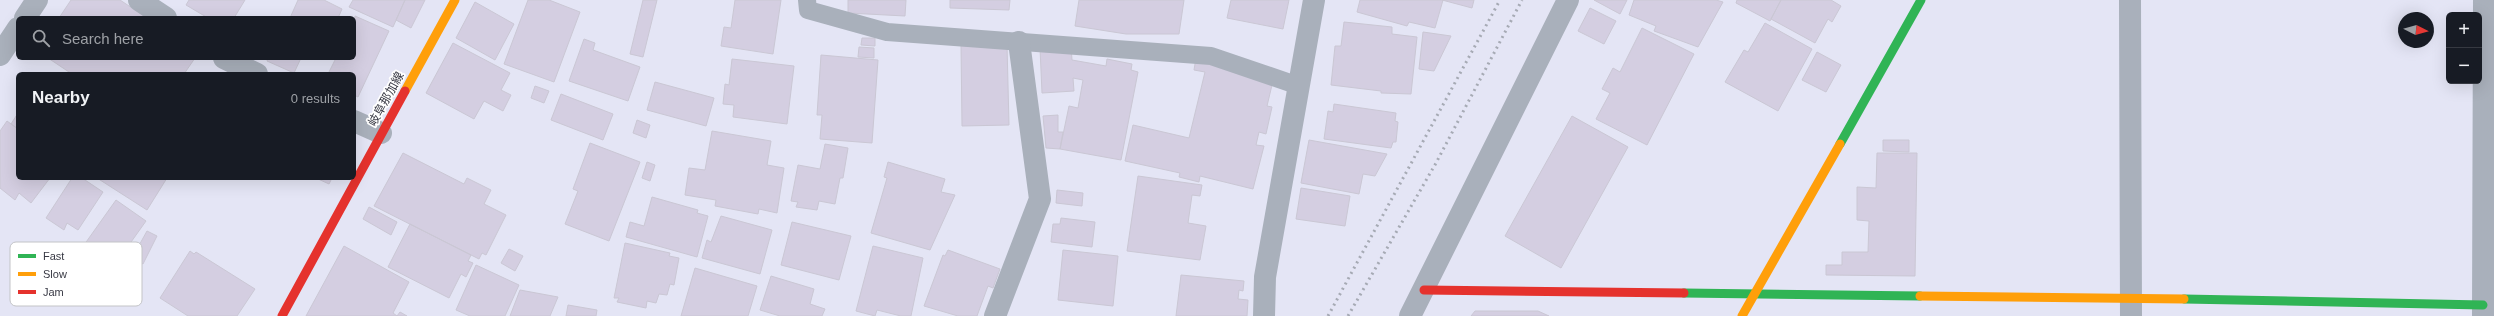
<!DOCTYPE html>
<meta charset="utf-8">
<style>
:root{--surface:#171b24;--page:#20242c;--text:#f1f3f6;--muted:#9ea1a6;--line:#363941}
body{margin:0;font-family:Arial,"Noto Sans JP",sans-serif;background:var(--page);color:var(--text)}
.controls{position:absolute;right:12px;top:12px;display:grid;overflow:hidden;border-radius:6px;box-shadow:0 4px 16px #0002}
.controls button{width:36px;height:36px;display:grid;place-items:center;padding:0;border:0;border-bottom:1px solid var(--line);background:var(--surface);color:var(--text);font:20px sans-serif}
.compass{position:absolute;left:2398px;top:12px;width:36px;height:36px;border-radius:50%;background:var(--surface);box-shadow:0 4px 16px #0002;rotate:96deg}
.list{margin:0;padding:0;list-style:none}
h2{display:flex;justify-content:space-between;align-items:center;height:52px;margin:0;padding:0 16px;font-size:17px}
h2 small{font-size:13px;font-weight:400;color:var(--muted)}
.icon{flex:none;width:22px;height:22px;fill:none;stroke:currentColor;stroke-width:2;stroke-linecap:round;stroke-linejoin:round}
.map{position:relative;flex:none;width:2494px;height:316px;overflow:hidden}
.search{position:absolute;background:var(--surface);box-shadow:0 4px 16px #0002;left:16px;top:16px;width:340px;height:44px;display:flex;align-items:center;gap:10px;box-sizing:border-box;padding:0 14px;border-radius:6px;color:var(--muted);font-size:15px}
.panel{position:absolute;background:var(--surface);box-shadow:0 4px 16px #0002;left:16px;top:72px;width:340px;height:108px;border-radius:6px}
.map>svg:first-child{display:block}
</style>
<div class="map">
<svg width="2494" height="316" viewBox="0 0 2494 316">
<rect width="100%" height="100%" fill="#e4e5f5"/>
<path fill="#d4cee1" stroke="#cac7d4" d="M71 0H120L147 18H59Z
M189 0H245L234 18H208L186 5Z
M298 0H324L342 9 338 18H290Z
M353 0H405L393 27 349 7Z
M405 0H425L411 28 396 20Z
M528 0H549L580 12 554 82 504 64Z
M643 0H657L643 57 630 54Z
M735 0H781L773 54 721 46 724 27 731 28Z
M848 0H906L905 16 848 13Z
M950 0H1010L1009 10 950 8Z
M1079 0H1184L1179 34H1126L1075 26Z
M1231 0H1289L1283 29 1227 18Z
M1360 0H1443L1435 28 1409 22 1407 26 1357 12Z
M1442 0H1474L1472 8Z
M1594 0H1627L1620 14Z
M1634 0H1716L1723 2 1698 47 1654 31 1656 26 1629 15Z
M1737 0H1781L1770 21 1736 3Z
M1781 0H1831L1841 6 1832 22 1828 19 1815 43 1771 19Z
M475 2 514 24 495 60 456 38Z
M1590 8 1616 21 1604 44 1578 31Z
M355 16 389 31 358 97 354 95V74H328L336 58H354Z
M1344 22 1392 27V34L1417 37 1411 94 1381 93V91L1331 85 1335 46H1341Z
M1765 23 1812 49 1778 111 1725 82 1744 50 1748 52Z
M1642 28 1694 54 1647 145 1596 119 1610 93 1602 89 1613 68 1620 72Z
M1423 32 1451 36 1434 71 1419 69Z
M862 38H875V46L861 45Z
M584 39 595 43 593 50 640 67 628 101 569 81Z
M453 43 510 73 501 90 511 95 503 111 484 101 474 119 426 93Z
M961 45H1007L1009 125 962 126Z
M1071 46 1072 60 1106 66 1107 59 1132 64 1131 70 1138 72 1121 160 1060 149 1069 106 1078 108 1083 80 1073 78 1074 91 1042 93 1040 48Z
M859 47 874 48V58L858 57Z
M1817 52 1841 65 1826 92 1802 80Z
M821 55 878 60 872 143 820 139 822 115H817Z
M48 58H195L184 74H72Z
M268 58H301L294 73 267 61Z
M1196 58 1272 85 1267 106 1272 107 1266 134 1259 132 1256 145 1264 146 1253 189 1200 176 1199 182 1179 177 1180 173 1125 161 1133 125 1189 138 1205 72 1194 70Z
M732 59 794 66 787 124 733 117 734 105 723 104 725 84 729 85Z
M655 82 714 98 706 126 647 110Z
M535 86 549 91 544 103 531 98Z
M561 94 613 114 603 140 551 120Z
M1334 104 1396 113 1395 121 1398 122 1396 142H1393L1391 148 1324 139 1328 111 1333 112Z
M18 113V129L11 124Z
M1058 115V132H1063L1060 149 1046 148 1043 116Z
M1572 116 1628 147 1561 268 1505 236Z
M637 120 650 125 646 138 633 133Z
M7 121 18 129V178H50L31 203 19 193 15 200 0 188V131Z
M712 131 771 141 767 165 784 168 777 213 759 209 758 214 715 206 716 200 685 195 689 168 705 170Z
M1309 140 1387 154 1375 176 1363 174 1359 194 1301 183Z
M1883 140H1909V152L1883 151Z
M590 143 640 162 609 241 565 224 578 191 573 189Z
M825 144 848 148 843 178H840L835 204 819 201 817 210 796 207 798 202 791 201 798 165 820 169Z
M403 153 464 184 467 178 491 190 484 204 506 215 486 255 482 253 479 259 374 206Z
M1877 153H1917L1915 276 1826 275V265H1842V252H1868L1869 221 1857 220V187L1876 188Z
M647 162 655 165 650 181 642 178Z
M888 162 945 179 941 192 955 195 930 250 871 233 887 178 884 177Z
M1138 176 1202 185 1200 196 1192 195 1188 223 1206 226 1200 260 1127 251Z
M72 178H82L103 192 78 230 67 223 64 230 46 218Z
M97 178H167L147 210Z
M316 178H332L329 184Z
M1301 188 1350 196 1345 226 1296 219Z
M1057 190 1083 193 1082 206 1056 203Z
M652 197 698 210 697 213 708 216 697 257 626 237 630 222 644 226Z
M116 200 146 221 119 259 107 250 102 257 84 245Z
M369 207 397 222 391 235 363 219Z
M721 216 772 230 760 274 702 258 707 240 711 242Z
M1061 218 1095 222 1092 247 1051 242 1053 224H1060Z
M792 222 851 236 839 280 781 265Z
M410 224 471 255 468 261 473 263 466 277 461 274 449 298 388 267Z
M147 231 157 236 143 264 132 258Z
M625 243 670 253 669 256 679 258 674 285 670 284 667 295 659 294 656 303 647 301 646 308 617 302 619 298H614Z
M344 246 409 282 393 313 397 316 400 312 407 316H306Z
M873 246 923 258 911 316H901L877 310 875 316 856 311Z
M509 249 523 256 515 271 501 263Z
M948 250 1000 269 993 288 988 286 977 316H958L924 306 943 255 945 256Z
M1063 250 1118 256 1113 306 1058 300Z
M190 251 194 254 196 252 255 289 237 316H188L160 298Z
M476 265 519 285 505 316H470L456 310Z
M695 268 757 286 748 316H681Z
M1181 275 1244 281 1243 291 1239 290 1238 299 1248 300 1247 316H1176Z
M771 276 814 289 810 304 825 309 822 316H780L760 310Z
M520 290 558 297 550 316H510Z
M568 305 597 310 596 316H566Z
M1475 311H1538L1549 316H1471Z"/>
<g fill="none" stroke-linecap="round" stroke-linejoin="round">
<path stroke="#a9b0bb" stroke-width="18" d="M807 0 808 10 887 32 1211 56 1299 86"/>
<path stroke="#a9b0bb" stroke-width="22" d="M139 0 166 18
M2130 0 2131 316
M25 18 37 0
M0 55 18 28
M224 58 257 74
M354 121 381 133
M995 316 1040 199 1019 42
M1264 316 1265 277 1314 0
M1410 316 1568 0
M2483 316 2484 0"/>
<path stroke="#30b455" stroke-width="9" d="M1840 144 1921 0
M1684 293 1920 296
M2184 299 2483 305"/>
<path stroke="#ff9f0a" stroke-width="9" d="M405 91 455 0
M1920 296 2184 299
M1742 316 1840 144"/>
<path stroke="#e5322d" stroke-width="9" d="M1424 290 1684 293
M282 316 405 91"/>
<path stroke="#a6aab4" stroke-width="3" stroke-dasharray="2 4" stroke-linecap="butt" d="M1328 316 1500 0
M1348 316 1436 163 1522 0"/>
</g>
<g text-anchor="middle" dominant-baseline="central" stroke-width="3.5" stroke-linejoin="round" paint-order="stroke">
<g font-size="12" fill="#383944" stroke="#fff">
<text transform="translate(386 99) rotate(-61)">岐阜那加線</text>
</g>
</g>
<rect x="10" y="242" width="132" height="64" rx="6" fill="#fff" stroke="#c3c4c7" stroke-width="1"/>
<rect x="18" y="254" width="18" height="4" fill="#30b455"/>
<rect x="18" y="272" width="18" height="4" fill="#ff9f0a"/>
<rect x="18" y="290" width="18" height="4" fill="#e5322d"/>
<g font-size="11" fill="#383944">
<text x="43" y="260">Fast</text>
<text x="43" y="278">Slow</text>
<text x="43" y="296">Jam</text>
</g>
</svg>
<div class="controls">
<button>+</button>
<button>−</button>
</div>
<svg class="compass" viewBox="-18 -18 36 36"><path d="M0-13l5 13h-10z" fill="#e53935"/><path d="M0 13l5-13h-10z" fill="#9ea1a6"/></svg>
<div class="search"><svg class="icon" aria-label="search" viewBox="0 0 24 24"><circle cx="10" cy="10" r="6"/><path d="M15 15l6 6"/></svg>Search here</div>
<section class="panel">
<h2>Nearby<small>0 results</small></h2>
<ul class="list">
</ul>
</section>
</div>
